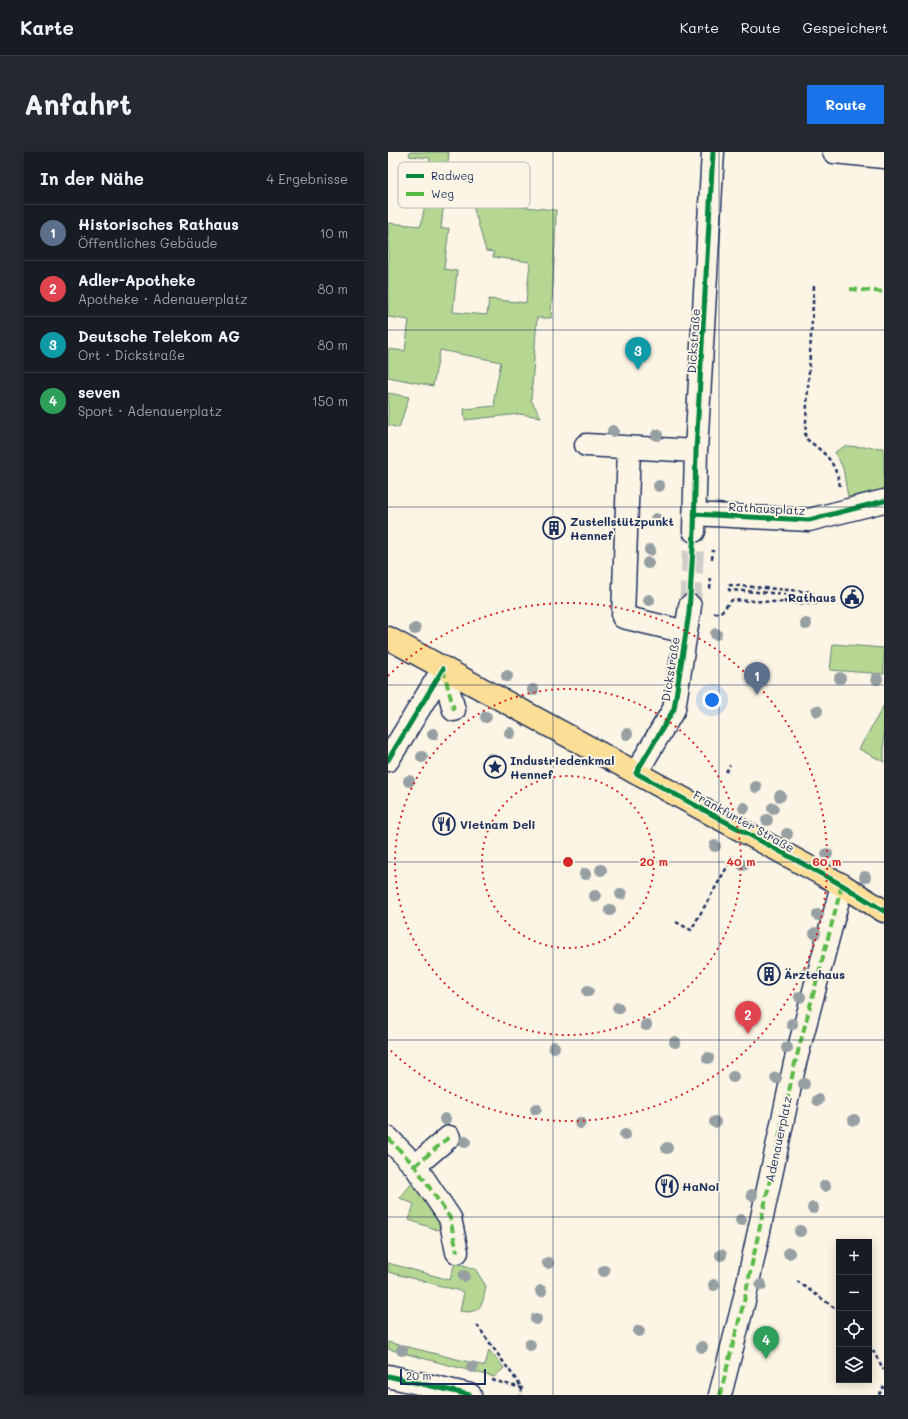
<!DOCTYPE html>
<html lang="de">
<meta charset="utf-8">
<style>
:root{--surface:#171b24;--page:#242831;--text:#f1f3f6;--muted:#9ea1a6;--line:#363941;--accent:#1a73e8}
body{margin:0;font-family:Mali,sans-serif;background:var(--page);color:var(--text)}
.controls{position:absolute;right:12px;bottom:12px;display:grid;overflow:hidden;border-radius:0px;box-shadow:0 2px 10px #0003}
.controls button{width:36px;height:36px;display:grid;place-items:center;padding:0;border:0;border-bottom:1px solid var(--line);background:var(--surface);color:var(--text);font:20px sans-serif}
.scale{position:absolute;left:12px;bottom:10px;width:86px;box-sizing:border-box;padding-left:4px;border:2px solid #1b2f5e;border-top:0;font-size:11px;line-height:14px;white-space:nowrap;color:#1b2f5e;-webkit-text-stroke:3px #fcf5e5;paint-order:stroke}
.you{position:absolute;left:324px;top:548px;width:14px;height:14px;margin:-10px;border:3px solid #fff;border-radius:50%;background:#1a73e8;box-shadow:0 0 0 6px #1a73e833}
.badge{display:grid;place-items:center;width:26px;height:26px;border-radius:50%;background:var(--accent);color:#fff;font-size:13px;font-weight:700}
.pin{position:absolute;translate:-50% -33px;filter:drop-shadow(0 1px 2px #0008)}
.pin::after{content:'';position:absolute;top:21px;width:14px;height:12px;background:inherit;clip-path:polygon(0 0,100% 0,50% 100%)}
.list{margin:0;padding:0;list-style:none}
h2{display:flex;justify-content:space-between;align-items:center;height:52px;margin:0;padding:0 16px;font-size:17px}
h2 small{font-size:13px;font-weight:400;color:var(--muted)}
.list li{display:grid;grid-template-columns:26px 1fr auto;gap:12px;align-items:center;box-sizing:border-box;height:56px;padding:0 16px;border-top:1px solid var(--line)}
.list b{display:block;font-size:15px;white-space:nowrap}
.list p{margin:0;font-size:13px;white-space:nowrap;color:var(--muted)}
.list em{font-size:13px;font-style:normal;color:var(--muted)}
.icon{flex:none;width:22px;height:22px;fill:none;stroke:currentColor;stroke-width:2;stroke-linecap:round;stroke-linejoin:round}
.map{position:relative;flex:none;width:496px;height:1243px;overflow:hidden;border-radius:0px}
header{display:flex;align-items:center;gap:24px;box-sizing:border-box;height:56px;padding:0 20px;background:var(--surface);border-bottom:1px solid var(--line)}
header strong{font-size:19px}
nav{display:flex;gap:22px;margin-inline-start:auto;font-size:14px}
.intro{display:flex;align-items:center;justify-content:space-between;box-sizing:border-box;height:96px;padding:0 24px}
h1{margin:0;font-size:28px}
.button{padding:10px 18px;border-radius:0px;background:var(--accent);color:#fff;font-size:14px;font-weight:700}
main{display:flex;gap:24px;padding:0 24px}
aside{flex:1;background:var(--surface);border-radius:0px;box-shadow:0 2px 10px #0003}
.map>svg:first-child{display:block}
</style>
<header>
<strong>Karte</strong>
<nav><a>Karte</a><a>Route</a><a>Gespeichert</a></nav>
</header>
<div class="intro"><h1>Anfahrt</h1><a class="button">Route</a></div>
<main>
<aside>
<h2>In der Nähe<small>4 Ergebnisse</small></h2>
<ul class="list">
<li><span class="badge" style="background:#5c6f8a">1</span><div><b>Historisches Rathaus</b><p>Öffentliches Gebäude</p></div><em>10 m</em></li>
<li><span class="badge" style="background:#e0444e">2</span><div><b>Adler-Apotheke</b><p>Apotheke · Adenauerplatz</p></div><em>80 m</em></li>
<li><span class="badge" style="background:#0f9aa8">3</span><div><b>Deutsche Telekom AG</b><p>Ort · Dickstraße</p></div><em>80 m</em></li>
<li><span class="badge" style="background:#2e9e5b">4</span><div><b>seven</b><p>Sport · Adenauerplatz</p></div><em>150 m</em></li>
</ul>
</aside>
<div class="map">
<svg width="496" height="1243" viewBox="0 0 496 1243">
<rect width="100%" height="100%" fill="#fcf5e5"/>
<filter id="ink" filterUnits="userSpaceOnUse"><feTurbulence type="fractalNoise" baseFrequency=".025" numOctaves="2"/><feDisplacementMap in="SourceGraphic" scale="8" xChannelSelector="R" yChannelSelector="G"/><feConvolveMatrix kernelMatrix="1 2 1 2 8 2 1 2 1" color-interpolation-filters="sRGB"/></filter>
<g filter="url(#ink)">
<path fill="#b5d791" stroke="#688378" d="M22 0H61L53 77 61 76 56 117 69 119 65 160 99 163 101 147 138 151 142 110 105 105 106 100 98 99 84 50 168 58 167 92 163 166H149L143 248 153 265 131 262 77 268 76 257 107 254 106 246 113 210 52 198 45 234 0 225V197L17 199 21 168 0 165V71L33 74 36 57 42 6 21 4Z
M0 241 21 245 11 276 0 273Z
M457 294 496 296V337L460 345 455 316 447 300Z
M445 492 496 496V522L442 518Z
M496 553V610L471 597Z
M23 1032 53 1066 54 1071 50 1078 21 1068 26 1052 12 1046Z
M67 1110 87 1117 98 1134C95 1152 93 1163 72 1159L76 1140 0 1120V1111L62 1128Z
M0 1190 97 1214 101 1198 116 1216 106 1225 0 1197Z"/>
<g fill="none" stroke-linecap="round" stroke-linejoin="round">
<path stroke="#cfcdca" stroke-width="22" stroke-dasharray="22 11" stroke-linecap="butt" d="M302 454 306 379"/>
<g stroke="#1b2f5e" stroke-width="25">
<path id="minor" d="M446 0 496 5
M198 293 308 299
M241 296 235 465 298 480
M306 362 421 368 496 349
M306 379 308 299 325 0
M55 517 66 558
M0 608 55 517
M248 621 286 557 302 454
M0 986 27 1014 62 1066 69 1100
M27 1014 61 985
M0 1224 82 1243
M332 1243 356 1149 407 911 454 733"/>
</g>
<g stroke="#1b2f5e" stroke-width="25">
<path id="major" d="M0 486 454 733 496 759"/>
</g>
<path stroke="#1b2f5e" stroke-width="2.5" stroke-dasharray="4 3" stroke-linecap="butt" d="M426 134 417 286C438 302 446 307 452 334
M324 407 325 398
M322 437 323 425
M397 451V442L341 438V433L424 440 427 452
M326 461H332L344 448 432 452
M338 620 342 613
M288 770 303 778 346 703
M409 1129 451 1159
M89 1173 134 1236 133 1243
M481 1192 496 1218
M104 1228 134 1236
M491 1243 496 1234"/>
<use href="#minor" stroke="#fcf5e5" stroke-width="22"/>
<use href="#major" stroke="#fcde96" stroke-width="22"/>
<path stroke="#58b947" stroke-width="4" stroke-dasharray="8 4" stroke-linecap="butt" d="M462 137 496 140
M55 517 66 558
M0 986 27 1014 62 1066 69 1100
M27 1014 61 985
M332 1243 356 1149 407 911 454 733"/>
<g stroke="#fcf5e5" stroke-width="8">
<path id="cycleway" d="M325 0 308 299 306 379 301 461 286 557 248 621 454 733 496 759
M306 362 421 368 496 349
M0 608 55 517
M0 1224 82 1243"/>
</g>
<use href="#cycleway" stroke="#00873e" stroke-width="5"/>
</g>
<g fill="#969fa2">
<circle cx="225" cy="279" r="6"/>
<circle cx="269" cy="283" r="6"/>
<circle cx="271" cy="334" r="6"/>
<circle cx="268" cy="367" r="6"/>
<circle cx="262" cy="398" r="6"/>
<circle cx="260" cy="411" r="6"/>
<circle cx="261" cy="448" r="6"/>
<circle cx="418" cy="472" r="6"/>
<circle cx="27" cy="477" r="6"/>
<circle cx="328" cy="482" r="6"/>
<circle cx="119" cy="524" r="6"/>
<circle cx="452" cy="526" r="6"/>
<circle cx="489" cy="527" r="6"/>
<circle cx="145" cy="538" r="6"/>
<circle cx="429" cy="559" r="6"/>
<circle cx="98" cy="565" r="6"/>
<circle cx="122" cy="581" r="6"/>
<circle cx="45" cy="582" r="6"/>
<circle cx="239" cy="582" r="6"/>
<circle cx="34" cy="605" r="6"/>
<circle cx="103" cy="607" r="6"/>
<circle cx="21" cy="629" r="6"/>
<circle cx="368" cy="635" r="6"/>
<circle cx="392" cy="644" r="6"/>
<circle cx="356" cy="656" r="6"/>
<circle cx="385" cy="656" r="6"/>
<circle cx="379" cy="668" r="6"/>
<circle cx="399" cy="682" r="6"/>
<circle cx="327" cy="694" r="6"/>
<circle cx="439" cy="702" r="6"/>
<circle cx="355" cy="713" r="6"/>
<circle cx="213" cy="718" r="6"/>
<circle cx="197" cy="722" r="6"/>
<circle cx="477" cy="725" r="6"/>
<circle cx="233" cy="742" r="6"/>
<circle cx="207" cy="744" r="6"/>
<circle cx="222" cy="758" r="6"/>
<circle cx="430" cy="763" r="6"/>
<circle cx="427" cy="781" r="6"/>
<circle cx="418" cy="821" r="6"/>
<circle cx="200" cy="839" r="6"/>
<circle cx="412" cy="845" r="6"/>
<circle cx="230" cy="856" r="6"/>
<circle cx="404" cy="872" r="6"/>
<circle cx="258" cy="873" r="6"/>
<circle cx="287" cy="890" r="6"/>
<circle cx="166" cy="895" r="6"/>
<circle cx="399" cy="896" r="6"/>
<circle cx="320" cy="906" r="6"/>
<circle cx="345" cy="925" r="6"/>
<circle cx="388" cy="926" r="6"/>
<circle cx="416" cy="932" r="6"/>
<circle cx="430" cy="948" r="6"/>
<circle cx="148" cy="957" r="6"/>
<circle cx="57" cy="967" r="6"/>
<circle cx="466" cy="968" r="6"/>
<circle cx="327" cy="970" r="6"/>
<circle cx="192" cy="971" r="6"/>
<circle cx="237" cy="983" r="6"/>
<circle cx="77" cy="990" r="6"/>
<circle cx="279" cy="996" r="6"/>
<circle cx="437" cy="1034" r="6"/>
<circle cx="364" cy="1043" r="6"/>
<circle cx="425" cy="1056" r="6"/>
<circle cx="353" cy="1068" r="6"/>
<circle cx="412" cy="1079" r="6"/>
<circle cx="401" cy="1101" r="6"/>
<circle cx="333" cy="1103" r="6"/>
<circle cx="160" cy="1111" r="6"/>
<circle cx="216" cy="1119" r="6"/>
<circle cx="76" cy="1124" r="6"/>
<circle cx="326" cy="1133" r="6"/>
<circle cx="373" cy="1133" r="6"/>
<circle cx="153" cy="1139" r="6"/>
<circle cx="148" cy="1167" r="6"/>
<circle cx="251" cy="1179" r="6"/>
<circle cx="142" cy="1193" r="6"/>
<circle cx="314" cy="1195" r="6"/>
<circle cx="14" cy="1198" r="6"/>
<circle cx="84" cy="1215" r="6"/>
</g>
</g>
<path fill="none" stroke="#1b2f5e" stroke-width="1" stroke-opacity="0.55" d="M165 0V1243M331 0V1243M0 178H496M0 355H496M0 533H496M0 710H496M0 888H496M0 1065H496"/>
<g fill="none" stroke="#d62828" stroke-width="2" stroke-dasharray="2 4">
<circle cx="180" cy="710" r="86"/>
<circle cx="180" cy="710" r="173"/>
<path d="M0 524A259 259 0 1 1 0 896"/>
</g>
<defs>
<g id="building-ring" transform="scale(1.15)"><circle r="9.5" fill="#fcf5e5" stroke="#1b2f5e" stroke-width="1.5"/><path d="M-4-6H4V6H1V3H-1V6H-4ZM-2.5-4.3h1.7v1.8h-1.7ZM.8-4.3h1.7v1.8H.8ZM-2.5-1h1.7V.8h-1.7ZM.8-1h1.7V.8H.8Z" fill="#1b2f5e"/></g>
<g id="civic-ring" transform="scale(1.15)"><circle r="9.5" fill="#fcf5e5" stroke="#1b2f5e" stroke-width="1.5"/><path d="M-.6-6.5H3V-4.5H.6V-3L4-1V1h2V6H-6V1h2V-1L-.6-3ZM-1.2 2.5V6h2.4V2.5Z" fill="#1b2f5e"/></g>
<g id="sight-ring" transform="scale(1.15)"><circle r="9.5" fill="#fcf5e5" stroke="#1b2f5e" stroke-width="1.5"/><path d="M0-6L1.8-2.2L6-1.7L2.9 1.2L3.7 5.4L0 3.3L-3.7 5.4L-2.9 1.2L-6-1.7L-1.8-2.2Z" fill="#1b2f5e"/></g>
<g id="restaurant-ring" transform="scale(1.15)"><circle r="9.5" fill="#fcf5e5" stroke="#1b2f5e" stroke-width="1.5"/><path d="M-5-6h1v4h1v-4h1v4h1v-4h1v5L-1.5 .5V6h-2V.5L-5-1ZM5-6V6H3V1.5H1.5Q1.5-4 5-6Z" fill="#1b2f5e"/></g>
</defs>
<g fill-rule="evenodd">
<use href="#building-ring" x="166" y="376"/>
<use href="#civic-ring" x="464" y="445"/>
<use href="#sight-ring" x="107" y="615"/>
<use href="#restaurant-ring" x="56" y="672"/>
<use href="#building-ring" x="381" y="822"/>
<use href="#restaurant-ring" x="279" y="1034"/>
</g>
<g text-anchor="middle" dominant-baseline="central" stroke-width="4" stroke-linejoin="round" paint-order="stroke">
<g font-size="12" fill="#1b2f5e" stroke="#fcf5e5">
<text transform="translate(305 189) rotate(-86)">Dickstraße</text>
<text transform="translate(379 356) rotate(3)">Rathausplatz</text>
<text transform="translate(282 517) rotate(-81)">Dickstraße</text>
<text transform="translate(356 669) rotate(29)">Frankfurter Straße</text>
<text transform="translate(390 987) rotate(-78)">Adenauerplatz</text>
</g>
<g font-size="12" font-weight="bold" fill="#1b2f5e" stroke="#fcf5e5" text-anchor="start">
<text x="182" y="369">Zustellstützpunkt<tspan x="182" dy="14">Hennef</tspan></text>
<text x="448" y="445" text-anchor="end">Rathaus</text>
<text x="122" y="608">Industriedenkmal<tspan x="122" dy="14">Hennef</tspan></text>
<text x="72" y="672">Vietnam Deli</text>
<text x="396" y="822">Ärztehaus</text>
<text x="294" y="1034">HaNoi</text>
</g>
</g>
<rect x="10" y="10" width="132" height="46" rx="6" fill="#fcf5e5" stroke="#b8babc" stroke-width="1"/>
<rect x="18" y="22" width="18" height="4" fill="#00873e"/>
<rect x="18" y="40" width="18" height="4" fill="#58b947"/>
<g font-size="11" fill="#1b2f5e">
<text x="43" y="28">Radweg</text>
<text x="43" y="46">Weg</text>
</g>
<circle cx="180" cy="710" r="6" fill="#d62828" stroke="#fcf5e5" stroke-width="2"/>
<g font-size="12" text-anchor="middle" font-weight="bold" fill="#d62828" stroke="#fcf5e5" stroke-width="4" stroke-linejoin="round" paint-order="stroke">
<text x="266" y="714">20 m</text>
<text x="353" y="714">40 m</text>
<text x="439" y="714">60 m</text>
</g>
</svg>
<div class="controls">
<button>+</button>
<button>−</button>
<button><svg class="icon" aria-label="locate" viewBox="0 0 24 24"><circle cx="12" cy="12" r="6"/><path d="M12 2v4M12 18v4M2 12h4M18 12h4"/></svg></button>
<button><svg class="icon" aria-label="layers" viewBox="0 0 24 24"><path d="M12 4l9 5-9 5-9-5zM3 14l9 5 9-5"/></svg></button>
</div>
<div class="scale">20 m</div>
<div class="you"></div>
<div class="pin badge" style="left:369px;top:543px;background:#5c6f8a">1</div>
<div class="pin badge" style="left:360px;top:882px;background:#e0444e">2</div>
<div class="pin badge" style="left:250px;top:218px;background:#0f9aa8">3</div>
<div class="pin badge" style="left:378px;top:1207px;background:#2e9e5b">4</div>
</div>
</main>
